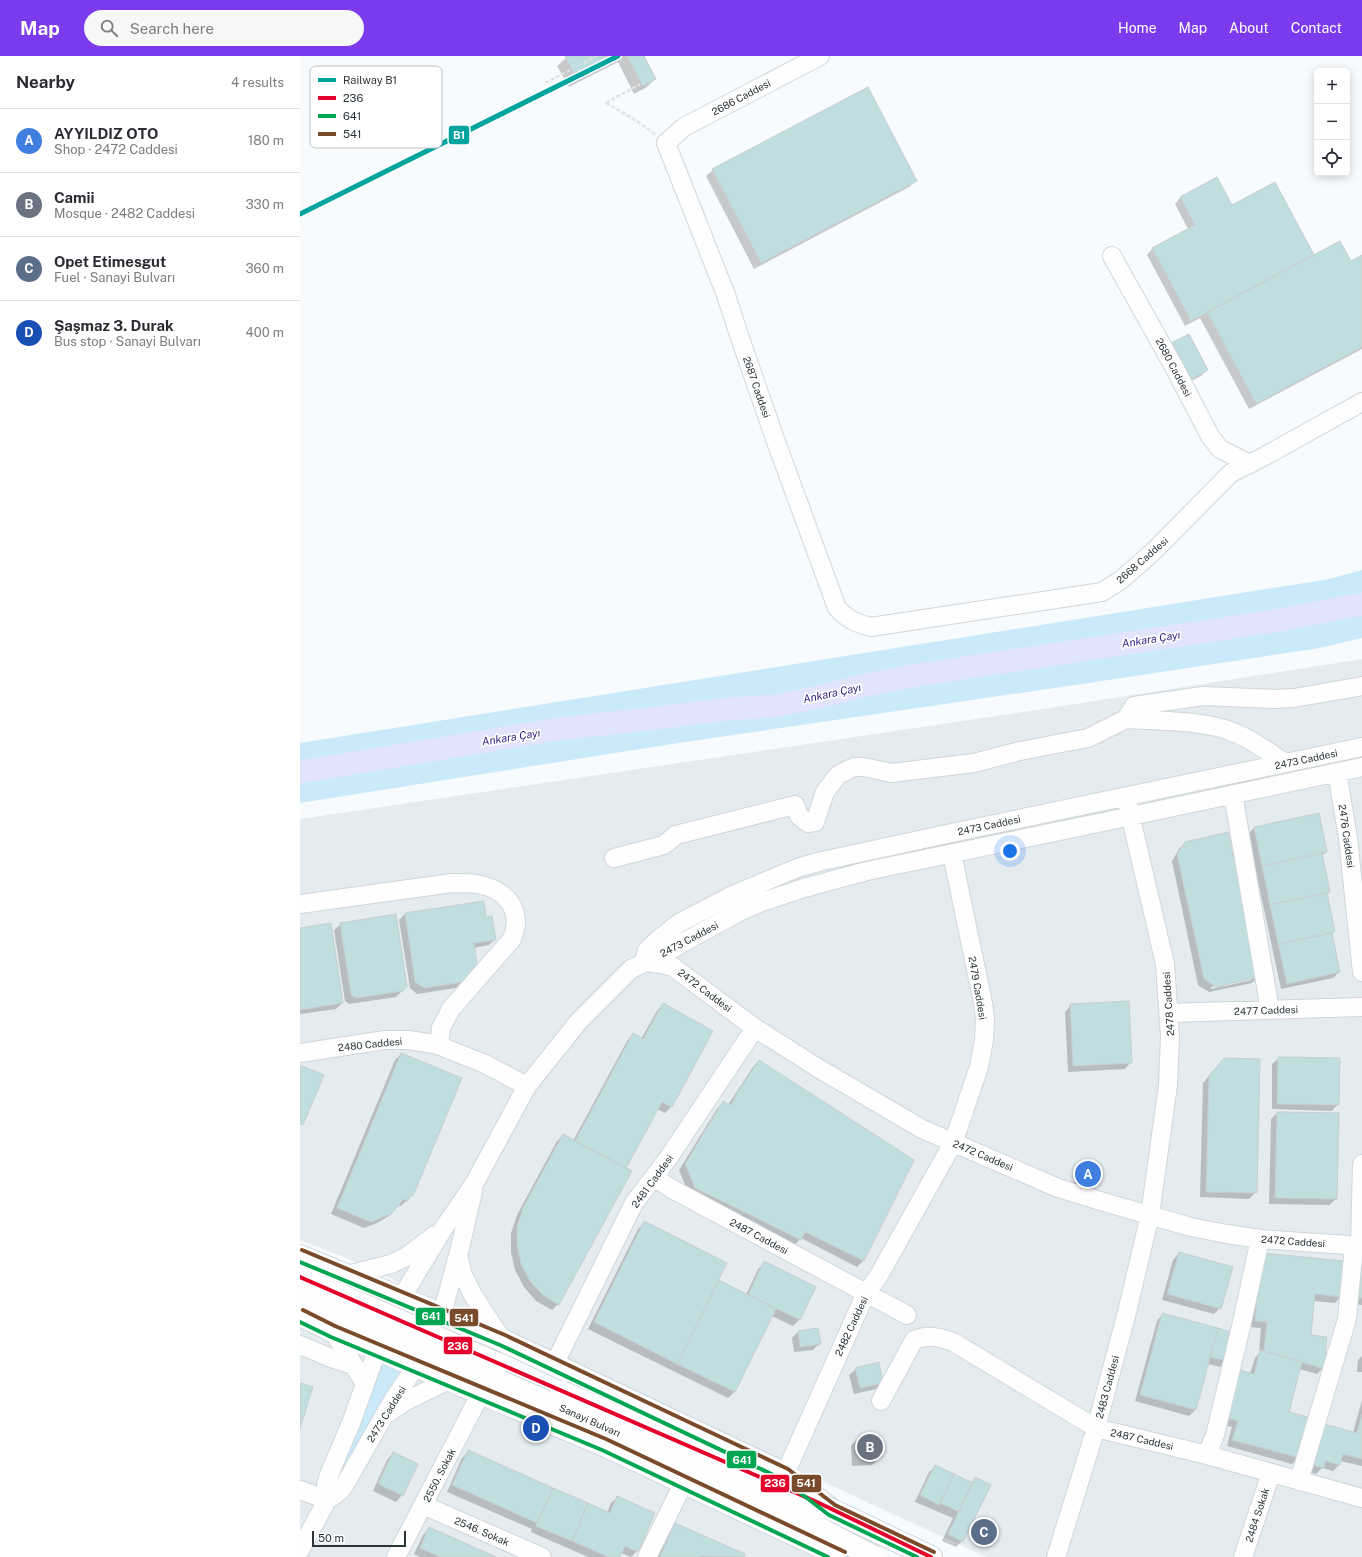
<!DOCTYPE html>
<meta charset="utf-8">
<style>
:root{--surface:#fff;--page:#f7f7f7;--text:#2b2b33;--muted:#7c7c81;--line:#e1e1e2;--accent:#7c3aed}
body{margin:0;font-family:"Public Sans",sans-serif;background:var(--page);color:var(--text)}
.controls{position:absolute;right:12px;top:12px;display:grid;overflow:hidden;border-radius:6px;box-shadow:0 2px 10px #0003}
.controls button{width:36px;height:36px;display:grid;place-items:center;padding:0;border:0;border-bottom:1px solid var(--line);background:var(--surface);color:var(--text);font:20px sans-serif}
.scale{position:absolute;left:12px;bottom:10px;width:94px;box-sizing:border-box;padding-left:4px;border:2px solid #2b3438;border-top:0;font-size:11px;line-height:14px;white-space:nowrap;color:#2b3438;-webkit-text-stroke:3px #fff;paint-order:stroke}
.you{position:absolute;left:710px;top:795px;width:14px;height:14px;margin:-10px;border:3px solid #fff;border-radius:50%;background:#1a73e8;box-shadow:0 0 0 6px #1a73e833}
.badge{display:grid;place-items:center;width:26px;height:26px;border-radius:50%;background:var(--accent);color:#fff;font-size:13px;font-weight:700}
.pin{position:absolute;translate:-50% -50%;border:2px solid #fff;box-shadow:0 1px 4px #0006}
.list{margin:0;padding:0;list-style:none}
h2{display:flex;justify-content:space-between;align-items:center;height:52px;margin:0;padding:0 16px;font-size:17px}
h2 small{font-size:13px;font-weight:400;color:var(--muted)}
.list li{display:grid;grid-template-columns:26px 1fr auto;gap:12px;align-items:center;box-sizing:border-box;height:64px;padding:0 16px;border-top:1px solid var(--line)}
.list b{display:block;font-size:15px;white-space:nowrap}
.list p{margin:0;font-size:13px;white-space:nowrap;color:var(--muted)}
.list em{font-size:13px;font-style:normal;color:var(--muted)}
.icon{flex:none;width:22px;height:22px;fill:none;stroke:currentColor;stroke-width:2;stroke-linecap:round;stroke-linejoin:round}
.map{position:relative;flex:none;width:1062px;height:1501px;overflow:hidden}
header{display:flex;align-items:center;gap:24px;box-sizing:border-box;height:56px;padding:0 20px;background:var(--accent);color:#fff}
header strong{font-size:19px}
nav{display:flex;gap:22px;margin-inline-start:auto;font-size:14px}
.search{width:280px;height:36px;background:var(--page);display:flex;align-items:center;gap:10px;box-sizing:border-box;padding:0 14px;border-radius:22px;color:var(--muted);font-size:15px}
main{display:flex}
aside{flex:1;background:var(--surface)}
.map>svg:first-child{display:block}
</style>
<header>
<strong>Map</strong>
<div class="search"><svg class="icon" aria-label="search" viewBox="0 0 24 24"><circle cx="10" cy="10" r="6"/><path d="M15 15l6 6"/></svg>Search here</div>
<nav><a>Home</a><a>Map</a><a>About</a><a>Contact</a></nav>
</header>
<main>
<aside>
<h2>Nearby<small>4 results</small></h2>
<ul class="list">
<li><span class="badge" style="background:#3f7fe0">A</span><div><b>AYYILDIZ OTO</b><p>Shop · 2472 Caddesi</p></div><em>180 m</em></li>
<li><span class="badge" style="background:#6b7280">B</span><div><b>Camii</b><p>Mosque · 2482 Caddesi</p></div><em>330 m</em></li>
<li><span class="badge" style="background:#5c6f8a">C</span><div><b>Opet Etimesgut</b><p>Fuel · Sanayi Bulvarı</p></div><em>360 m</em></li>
<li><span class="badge" style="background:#1a4fb4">D</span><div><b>Şaşmaz 3. Durak</b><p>Bus stop · Sanayi Bulvarı</p></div><em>400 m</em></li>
</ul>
</aside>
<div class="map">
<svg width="1062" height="1501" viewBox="0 0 1062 1501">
<rect width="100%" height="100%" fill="#f8fbfd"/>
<path fill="#e4ecf0" d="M1062 603V1501H687L571 1448 44 1201 0 1184V763L737 654Z
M0 1265 530 1501H0Z"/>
<path fill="#caeafa" d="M1062 514V582L1020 592 782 628 372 688 0 747V687L1029 523Z
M84 1305 105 1313 35 1429H33Z"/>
<path fill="#0003" fill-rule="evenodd" d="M268 0H343L355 23 347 31 334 38 318 6 269 31 257 10Z
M567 33 615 125 609 131 454 213 406 120 413 114Z
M881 141 932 150 1013 200 1050 206 1062 201V293L949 353 900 262 885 270 847 199 853 192 888 173 875 148Z
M889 279 907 314 901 320 883 329 871 288Z
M1018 758 1026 796 1022 800 1029 836 1026 839 1034 876 1031 879 1039 916 1033 922 981 933 948 778 954 772Z
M886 786 958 921 952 927 909 936 898 929 872 805 879 793ZM952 922V924L911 933V931Z
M105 858 185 862 195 883 189 889 173 892 163 925 156 932 117 938 110 932 99 864Z
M41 868 103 934 96 941 49 948 45 945 34 874Z
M0 873 42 947 36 953 0 958Z
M363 948 412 975 371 1051 365 1057 357 1053 325 1113 258 1248 252 1254 236 1245 224 1231 215 1214 211 1196V1177L217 1159 257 1085 263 1079 273 1085 327 985 333 979 341 983 357 955Z
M771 949 831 1006 825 1013 768 1016 765 956Z
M101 998 112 1139 101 1150 98 1149 89 1160 77 1167 64 1172 31 1158 95 1004Z
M979 1002 1038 1048 1032 1055 972 1053V1008Z
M924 1003 956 1136 949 1143 900 1141 903 1027Z
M459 1005 564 1204 557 1211 501 1182 494 1190 389 1138 379 1114 417 1053 423 1047 428 1049 453 1011Z
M977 1057 1036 1143 1029 1149 969 1148 971 1063Z
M782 1106 799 1112 793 1131 789 1135 773 1130 778 1110Z
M344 1167 417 1225 446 1239 458 1213 465 1207 515 1232 499 1264 493 1270 472 1260 434 1336 428 1342 288 1273 338 1173Z
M879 1197 920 1252 914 1258 862 1244 873 1204Z
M955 1204 1041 1240 1035 1247 1014 1245 1010 1280 1023 1312 1017 1318 999 1313 987 1357 999 1402 992 1408 927 1390 932 1371 921 1368 934 1321 940 1315 950 1318 955 1302 959 1297 961 1272 949 1271Z
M1062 1205V1249L1050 1248Z
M863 1258 926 1305 920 1311 908 1308 895 1354 889 1360 835 1345 857 1265Z
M498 1276 520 1287 513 1294 494 1296 492 1282Z
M1062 1300V1316H1057L1058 1304Z
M556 1313 582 1327 576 1333 554 1338 549 1319Z
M1062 1344V1410L1040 1405 1039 1409 1033 1415 1022 1412 1016 1418 1005 1415 1053 1377Z
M559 1381 581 1401 572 1409 552 1410 551 1390Z
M168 1396 307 1457 311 1447 318 1441 337 1495 331 1501 321 1497 319 1501H288L231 1476 232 1473 147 1436 162 1402Z
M93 1397 102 1439 96 1446 73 1435 87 1404Z
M636 1410 671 1427 676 1423 662 1485 656 1491 642 1485 653 1462 615 1446 629 1416Z
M375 1469 444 1499 443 1501H358L369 1475Z
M129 1473 194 1501H120L114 1498 123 1479Z"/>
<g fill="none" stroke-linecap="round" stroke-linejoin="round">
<path stroke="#e2e4fe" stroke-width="23" d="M0 716 259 673 374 660 427 653 475 650 519 641 566 629 617 619 975 565 1062 548"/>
</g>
<path fill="#c0dde0" stroke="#c8cecf" d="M265 0H323L277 24Z
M327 0H344L356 23 343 30Z
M568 31 617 125 461 207 412 113Z
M917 121 932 149 975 126 1014 199 891 265 852 192 895 169 880 141Z
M1040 185 1051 205 1062 199V291L956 348 907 256Z
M889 278 908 314 890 324 871 287Z
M1019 757 1027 796 962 810 954 771Z
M928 776 959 921 916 931 904 923 877 798 885 786Z
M1022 797 1030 836 970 849 962 810Z
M1027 837 1035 876 978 888 970 849Z
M184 845 186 861 192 860 196 884 174 887 177 908 164 926 124 932 115 926 105 857Z
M96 858 107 930 103 935 56 942 51 939 40 867Z
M31 867 43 947 0 954V872Z
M1032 877 1040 916 987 928 978 888Z
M829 945 832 1007 773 1010 770 948Z
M363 947 413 975 372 1051 362 1046 326 1112 275 1085 333 977 343 983Z
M101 997 162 1022 113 1140 111 1139 108 1145 104 1143 91 1158 71 1166 37 1152Z
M978 1001 1040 1002 1039 1049 977 1048Z
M924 1002 960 1003 957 1137 906 1136 909 1020Z
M459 1004 614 1104 564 1205 505 1176 501 1184 395 1132 385 1108 423 1045 431 1049 437 1037Z
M2 1010 24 1019 3 1069 0 1068V1011Z
M977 1056 1039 1057 1037 1143 975 1142Z
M263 1078 332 1115 259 1249 243 1239 230 1225 221 1208 217 1189V1170L223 1152Z
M782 1105 800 1111 794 1131 776 1126Z
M344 1165 427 1207 377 1308 294 1266Z
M879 1196 933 1211 921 1253 867 1238Z
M961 1197 1045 1205 1042 1241 1015 1238 1011 1279 1027 1281 1024 1313 964 1295 967 1266 955 1265Z
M1059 1204H1062V1242H1055Z
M464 1205 516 1231 500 1264 448 1239Z
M419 1224 476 1253 435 1336 377 1308Z
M862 1257 918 1272 896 1354 840 1339Z
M518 1272 521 1288 500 1291 498 1275Z
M918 1272 934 1277 927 1305 910 1301Z
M960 1294 1002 1306 989 1356 1011 1362 1000 1402 932 1384 938 1365 927 1362 940 1314 954 1318Z
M579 1306 583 1327 560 1332 555 1312Z
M0 1327 13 1331 0 1372Z
M1062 1358V1403L1043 1398 1040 1409 1025 1405 1024 1412 1010 1409 1021 1367 1057 1377Z
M580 1379 582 1401 560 1402 559 1380Z
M168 1394 253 1432 237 1467 152 1429Z
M93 1396 118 1408 103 1440 78 1428Z
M635 1409 654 1418 639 1449 620 1439Z
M654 1418 673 1427 659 1456 640 1447Z
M675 1421 691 1429 663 1486 648 1478Z
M253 1432 288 1447 272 1485 236 1470Z
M317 1440 355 1457 338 1496 325 1490 320 1501H308L272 1485 288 1447 310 1457Z
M375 1467 445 1498 444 1501 400 1500 399 1501H360Z
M129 1471 196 1501H140L120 1492Z"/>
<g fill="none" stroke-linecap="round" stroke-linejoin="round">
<g stroke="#d0d7da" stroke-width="20">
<path id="minor" d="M520 0 384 71 366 87 426 239 440 282 475 383 537 552C548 564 556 567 571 571L802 536 821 524 855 494 931 417 963 401 1062 346
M812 200 874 311 910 380 920 393 950 408
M826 663C858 665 907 664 935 677 953 684 969 696 985 707
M1037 716 1048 782 1062 916
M933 738 970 954
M314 802 364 789 376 779 495 749 499 760 508 767 515 766 525 736 538 719 554 711H564L591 717 674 707 720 695 788 682 826 663 834 650 903 640 975 643 994 642 1062 630
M0 848 152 827C160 827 169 827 177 828 206 833 224 854 212 883L151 953 141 972 139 990
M344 906 347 894 360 882 379 867 435 838 500 811 522 805 647 778 1062 691
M345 906 361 908 373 911 455 972 518 1012 622 1073 758 1132 807 1147 891 1171 927 1178 960 1183 1062 1190
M869 957 1062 951
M0 997 85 984H108L135 988 185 1008 227 1030
M354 1121 372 1133 607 1259
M1060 1190 1062 1108
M158 1200 163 1219 173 1239 202 1284
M47 1219 91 1208 106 1201 135 1179
M94 1254 143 1173 174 1128 227 1030 279 965 331 913 369 895 391 882 441 855 459 847 504 832 567 815 803 766 1062 711
M33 1275 65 1328
M0 1289 31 1302 53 1309
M254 1309 334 1147 367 1104 455 972
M581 1345 614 1284C628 1278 639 1281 653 1286L796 1372 907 1399 1062 1442
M88 1357 106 1345 149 1324
M907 1399 915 1379 941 1271 960 1183
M485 1418 566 1237 578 1221 653 1087 658 1073 679 1011 684 984 685 962 683 947 652 798
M999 1425 1047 1263 1054 1190
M0 1434 27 1444
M27 1444 26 1429 29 1419 51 1367 82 1281
M123 1449 242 1501
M0 1494 27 1444 40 1435 44 1430 93 1344 131 1288 142 1258 160 1192 173 1135
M96 1501 181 1337
M347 1501 384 1426
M756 1501 796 1372 826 1260 850 1159 868 1029 870 980 865 908 826 741
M943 1501 971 1417"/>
</g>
<g stroke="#d0d7da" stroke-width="24">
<path id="major" d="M0 1200 202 1284 485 1418 532 1454 631 1501
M0 1259 33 1275 304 1389 542 1501"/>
</g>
<path stroke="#e0e2e3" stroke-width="2.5" stroke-dasharray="4 2" stroke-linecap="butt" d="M284 7 297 0
M245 27 272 13
M306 47 337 65 356 79
M306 47 340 28"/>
<use href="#minor" stroke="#fefeff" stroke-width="18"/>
<use href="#major" stroke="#fefeff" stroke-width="22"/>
<g stroke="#d0d7da" stroke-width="24" stroke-linecap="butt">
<path id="major-bridge" d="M0 1221 198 1308
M0 1239 333 1383 503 1464 574 1501
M262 1336 532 1454"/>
</g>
<use href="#major-bridge" stroke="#fefeff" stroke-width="22"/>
<g stroke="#fff" stroke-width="7">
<path id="bus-1" d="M0 1221 517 1446 631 1501"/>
</g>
<g stroke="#fff" stroke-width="7">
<path id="bus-2" d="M0 1206 200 1289 482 1423 529 1459 617 1501
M0 1266 31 1281 302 1394 528 1501"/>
</g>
<g stroke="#fff" stroke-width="7">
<path id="bus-3" d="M2 1194 205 1279 488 1413 535 1449 634 1496
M3 1254 35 1270 306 1383 545 1496"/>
</g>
<use href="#bus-1" stroke="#e4002b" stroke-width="4"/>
<use href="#bus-2" stroke="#00a651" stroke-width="4"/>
<use href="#bus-3" stroke="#7a4b2a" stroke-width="4"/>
<g stroke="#fff" stroke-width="8">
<path id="rail-1" d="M0 158 318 0"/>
</g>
<use href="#rail-1" stroke="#00a49f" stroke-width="5"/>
</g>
<g text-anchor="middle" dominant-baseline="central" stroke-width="3.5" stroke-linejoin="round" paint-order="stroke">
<g font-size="10" fill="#2b3438" stroke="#fff">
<text transform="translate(441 41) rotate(-28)">2686 Caddesi</text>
<text transform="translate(874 311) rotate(62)">2680 Caddesi</text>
<text transform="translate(457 331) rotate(71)">2687 Caddesi</text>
<text transform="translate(842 504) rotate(-41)">2668 Caddesi</text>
<text transform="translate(1006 703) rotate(-12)">2473 Caddesi</text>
<text transform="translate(689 769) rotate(-12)">2473 Caddesi</text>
<text transform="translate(1047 780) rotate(82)">2476 Caddesi</text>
<text transform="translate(389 883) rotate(-28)">2473 Caddesi</text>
<text transform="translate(678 932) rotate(80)">2479 Caddesi</text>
<text transform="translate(405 934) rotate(37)">2472 Caddesi</text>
<text transform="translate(868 948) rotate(-94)">2478 Caddesi</text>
<text transform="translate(966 954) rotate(-2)">2477 Caddesi</text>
<text transform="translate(70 988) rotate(-6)">2480 Caddesi</text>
<text transform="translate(683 1099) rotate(23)">2472 Caddesi</text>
<text transform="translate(352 1125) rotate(-54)">2481 Caddesi</text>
<text transform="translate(459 1180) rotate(28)">2487 Caddesi</text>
<text transform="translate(993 1185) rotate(4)">2472 Caddesi</text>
<text transform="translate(551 1270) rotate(-65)">2482 Caddesi</text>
<text transform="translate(807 1331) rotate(-75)">2483 Caddesi</text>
<text transform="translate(86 1358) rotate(-58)">2473 Caddesi</text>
<text transform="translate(290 1364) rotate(24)">Sanayi Bulvarı</text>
<text transform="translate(842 1383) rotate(13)">2487 Caddesi</text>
<text transform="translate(139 1419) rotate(-63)">2550. Sokak</text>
<text transform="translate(957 1459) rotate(-72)">2484 Sokak</text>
<text transform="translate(182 1475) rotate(23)">2546. Sokak</text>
</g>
<g font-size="11" font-style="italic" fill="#362483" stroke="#fff">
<text transform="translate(851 583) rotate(-9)">Ankara Çayı</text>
<text transform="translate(532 637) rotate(-12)">Ankara Çayı</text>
<text transform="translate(211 681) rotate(-9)">Ankara Çayı</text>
</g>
</g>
<rect x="10" y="10" width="132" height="82" rx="6" fill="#fff" stroke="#bfc2c3" stroke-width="1"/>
<rect x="18" y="22" width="18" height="4" fill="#00a49f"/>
<rect x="18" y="40" width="18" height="4" fill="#e4002b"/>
<rect x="18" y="58" width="18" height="4" fill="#00a651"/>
<rect x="18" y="76" width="18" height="4" fill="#7a4b2a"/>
<g font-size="11" fill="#2b3438">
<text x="43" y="28">Railway B1</text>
<text x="43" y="46">236</text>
<text x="43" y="64">641</text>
<text x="43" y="82">541</text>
</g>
<g stroke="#fff" stroke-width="1.5">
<rect x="148" y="69" width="22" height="20" rx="4" fill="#00a49f"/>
<rect x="115" y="1251" width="31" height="19" rx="4" fill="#00a651"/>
<rect x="149" y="1252" width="30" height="19" rx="4" fill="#7a4b2a"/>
<rect x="143" y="1280" width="30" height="19" rx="4" fill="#e4002b"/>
<rect x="426" y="1394" width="31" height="19" rx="4" fill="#00a651"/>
<rect x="491" y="1418" width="31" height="19" rx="4" fill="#7a4b2a"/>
<rect x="460" y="1418" width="30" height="19" rx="4" fill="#e4002b"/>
</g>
<g font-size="11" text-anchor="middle" font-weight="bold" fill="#fff">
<text x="159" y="83">B1</text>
<text x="131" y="1264">641</text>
<text x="164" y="1266">541</text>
<text x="158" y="1294">236</text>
<text x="442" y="1408">641</text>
<text x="506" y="1431">541</text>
<text x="475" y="1431">236</text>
</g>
</svg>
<div class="controls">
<button>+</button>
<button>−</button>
<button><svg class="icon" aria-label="locate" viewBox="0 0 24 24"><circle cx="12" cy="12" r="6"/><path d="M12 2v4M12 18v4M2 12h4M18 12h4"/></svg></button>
</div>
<div class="scale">50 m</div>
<div class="you"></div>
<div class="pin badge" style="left:788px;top:1118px;background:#3f7fe0">A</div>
<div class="pin badge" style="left:570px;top:1391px;background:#6b7280">B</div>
<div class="pin badge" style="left:684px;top:1476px;background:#5c6f8a">C</div>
<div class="pin badge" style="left:236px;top:1372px;background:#1a4fb4">D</div>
</div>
</main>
